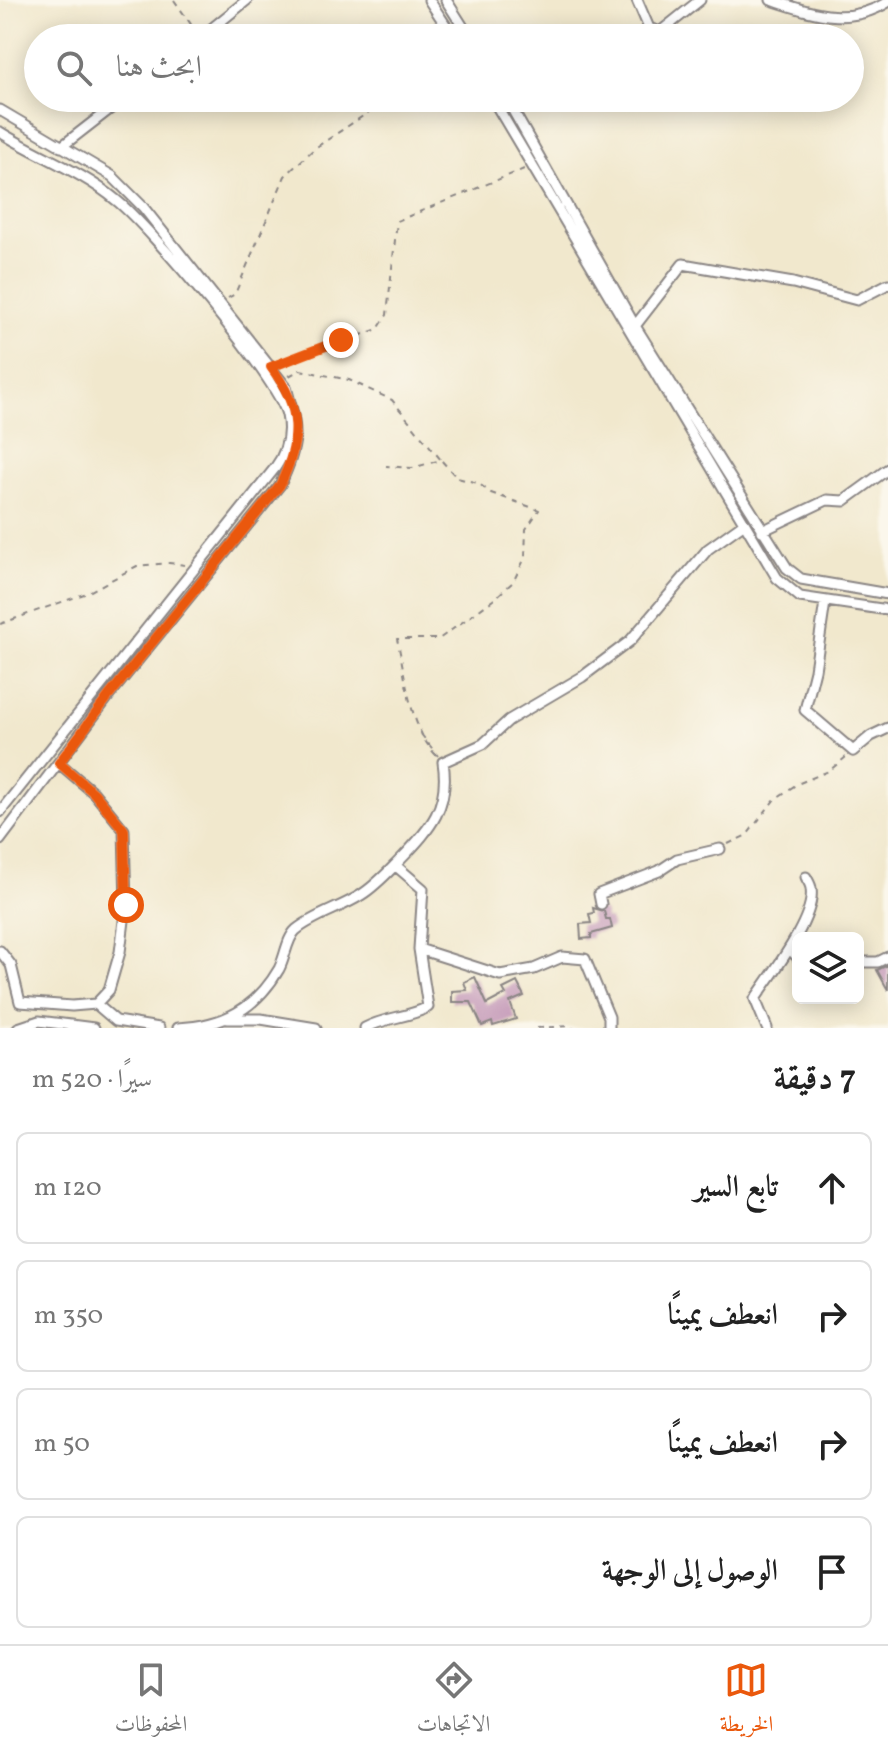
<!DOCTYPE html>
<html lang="ar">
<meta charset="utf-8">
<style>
:root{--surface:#fff;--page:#f2f2f2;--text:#222;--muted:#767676;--line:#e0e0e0;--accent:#ea580c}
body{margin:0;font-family:Vollkorn,Amiri,serif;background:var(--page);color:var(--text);direction:rtl}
.controls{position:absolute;right:24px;bottom:24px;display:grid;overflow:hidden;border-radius:12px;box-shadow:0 4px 20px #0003}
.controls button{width:72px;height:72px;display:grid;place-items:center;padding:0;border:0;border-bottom:2px solid var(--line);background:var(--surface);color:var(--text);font:40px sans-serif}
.stop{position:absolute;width:24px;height:24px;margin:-18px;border:6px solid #ea580c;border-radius:50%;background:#fff}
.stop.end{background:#ea580c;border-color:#fff;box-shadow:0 2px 8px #0008}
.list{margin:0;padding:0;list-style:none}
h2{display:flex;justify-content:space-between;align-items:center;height:104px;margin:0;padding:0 32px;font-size:34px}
h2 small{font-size:26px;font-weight:400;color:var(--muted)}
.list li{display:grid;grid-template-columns:52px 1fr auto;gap:24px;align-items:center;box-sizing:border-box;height:112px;margin:0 16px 16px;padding:0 16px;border:2px solid var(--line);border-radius:12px}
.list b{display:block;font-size:30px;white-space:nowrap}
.list em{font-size:26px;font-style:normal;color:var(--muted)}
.icon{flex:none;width:44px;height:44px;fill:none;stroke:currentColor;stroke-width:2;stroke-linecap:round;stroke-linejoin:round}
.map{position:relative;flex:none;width:888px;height:1028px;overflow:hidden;direction:ltr}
.search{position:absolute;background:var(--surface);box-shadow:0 4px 20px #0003;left:24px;right:24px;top:24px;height:88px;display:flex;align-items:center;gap:20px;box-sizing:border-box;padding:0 28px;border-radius:44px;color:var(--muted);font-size:30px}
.sheet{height:616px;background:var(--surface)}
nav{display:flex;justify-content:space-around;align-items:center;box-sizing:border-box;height:112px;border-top:2px solid var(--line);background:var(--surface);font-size:22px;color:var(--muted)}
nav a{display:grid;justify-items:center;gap:4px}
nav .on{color:var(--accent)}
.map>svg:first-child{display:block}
</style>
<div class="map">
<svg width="888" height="1028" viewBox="0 0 888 1028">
<rect width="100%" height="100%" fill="#fbf7ec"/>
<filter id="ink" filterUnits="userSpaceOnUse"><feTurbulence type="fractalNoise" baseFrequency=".0125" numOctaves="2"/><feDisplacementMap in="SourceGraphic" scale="16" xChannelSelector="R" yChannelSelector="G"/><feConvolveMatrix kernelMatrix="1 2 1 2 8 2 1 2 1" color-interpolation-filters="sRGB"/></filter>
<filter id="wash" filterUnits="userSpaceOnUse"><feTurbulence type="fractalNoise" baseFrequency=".006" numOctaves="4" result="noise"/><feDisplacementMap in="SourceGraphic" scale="32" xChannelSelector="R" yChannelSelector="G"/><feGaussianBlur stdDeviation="1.8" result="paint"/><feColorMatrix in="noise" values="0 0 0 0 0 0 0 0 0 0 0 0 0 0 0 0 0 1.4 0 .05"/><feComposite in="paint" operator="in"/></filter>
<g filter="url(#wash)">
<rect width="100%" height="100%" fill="#f1e8cd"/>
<g id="blocks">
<path fill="#c69cba" d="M593 908 604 911 606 919H610L612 928 591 934V938L581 939 580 924 591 923 589 914 594 913Z
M888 965V990L877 970Z
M475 977 487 1004 506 994 503 989 517 982 524 996 510 1002 516 1019 493 1026 492 1022 482 1026 471 1002H452V991L467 990 464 982Z"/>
</g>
</g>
<g filter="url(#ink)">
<use href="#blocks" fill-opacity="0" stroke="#8a8584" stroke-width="2"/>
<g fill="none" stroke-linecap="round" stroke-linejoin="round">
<g stroke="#8a8584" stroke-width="13">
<path id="street" d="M429 0 454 38
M446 0 470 38
M637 0 649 28 640 38
M771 0C812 13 847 27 888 2
M649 28 660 32 700 0
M200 38 247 0
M492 98 777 578 800 597 888 610
M506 98 635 326 787 568 801 579 888 594
M0 110 112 176 143 207 286 387C298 430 300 443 280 485L108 697 0 840
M513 110 537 98
M0 132C38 156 81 171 116 200 149 226 279 379 287 415 291 434 286 453 275 468L0 812
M61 147 124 98
M635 326 683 264 793 283 857 300 888 284
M762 531 827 500 844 501 888 469
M825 602 815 670 805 710 853 751 871 736 888 728
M601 904 599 894 659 871 677 859 720 849
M419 949 500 975 534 969 562 957 585 959 609 1017V1028
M790 949 798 958
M0 951 11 965 20 1002 72 1006 96 1004 109 990 120 952 126 905 124 830 94 793 59 763
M858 962H878L888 957
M96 1004 116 1021 159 1028
M228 1019H261L316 1028
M18 1028 39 1021 94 1028
M178 1028C223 1026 256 1009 279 969 285 958 287 938 296 930 314 915 341 908 361 895 377 885 389 871 402 858 431 828 450 806 443 762L483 744 509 720 582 677 630 641 708 549 743 524
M365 1028C385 1017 408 1018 428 1007L419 949 423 889 395 865
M767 1028 755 999C771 975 816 918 811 889 811 885 808 881 806 877"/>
</g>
<path stroke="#8a8584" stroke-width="2" stroke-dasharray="6 6" stroke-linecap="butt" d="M174 0 195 30
M228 298 235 294 285 176 315 148 390 98
M279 364 378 329 387 315 397 221 524 169
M289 376 300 370 349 380 392 400 441 460 412 468 386 466
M0 624 87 593 137 566 169 563 185 565
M421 734 438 756
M436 755C409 727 406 676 397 639H439L493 600 513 582 525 558 526 529 539 510 491 493 478 483 457 478 441 460
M728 844 747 835 775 799 797 784 829 771 846 757
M537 1028 569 1026 573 1028"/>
<use href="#street" stroke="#fff" stroke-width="9"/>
</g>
</g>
<g fill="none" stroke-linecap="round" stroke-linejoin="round" filter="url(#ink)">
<path stroke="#ea580c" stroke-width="10" d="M126 905 124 830 94 793 59 763 108 697 280 485C302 440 302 408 271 367L341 340"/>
</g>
</svg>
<div class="controls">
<button><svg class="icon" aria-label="layers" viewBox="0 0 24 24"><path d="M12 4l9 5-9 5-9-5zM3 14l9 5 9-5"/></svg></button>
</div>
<div class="stop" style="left:126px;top:905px"></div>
<div class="stop end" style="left:341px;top:340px"></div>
<div class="search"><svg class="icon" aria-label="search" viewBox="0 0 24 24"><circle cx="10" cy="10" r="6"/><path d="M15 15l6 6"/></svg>ابحث هنا</div>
</div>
<section class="sheet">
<h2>7 دقيقة<small>سيرًا · 520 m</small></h2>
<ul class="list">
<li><svg class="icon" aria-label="ahead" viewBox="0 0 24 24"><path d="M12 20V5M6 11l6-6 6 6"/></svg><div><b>تابع السير</b></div><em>120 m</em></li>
<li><svg class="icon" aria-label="right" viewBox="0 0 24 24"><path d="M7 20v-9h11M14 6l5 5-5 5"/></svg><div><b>انعطف يمينًا</b></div><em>350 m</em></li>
<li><svg class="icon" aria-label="right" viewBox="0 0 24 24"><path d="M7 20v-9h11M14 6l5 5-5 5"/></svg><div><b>انعطف يمينًا</b></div><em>50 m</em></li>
<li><svg class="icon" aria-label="arrive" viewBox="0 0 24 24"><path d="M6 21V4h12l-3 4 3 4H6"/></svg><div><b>الوصول إلى الوجهة</b></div></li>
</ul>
</section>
<nav>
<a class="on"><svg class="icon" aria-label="map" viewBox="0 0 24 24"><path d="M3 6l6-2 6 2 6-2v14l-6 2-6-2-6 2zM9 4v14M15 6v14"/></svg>الخريطة</a>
<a><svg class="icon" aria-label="directions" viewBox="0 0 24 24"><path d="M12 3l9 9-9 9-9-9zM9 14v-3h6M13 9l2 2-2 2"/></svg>الاتجاهات</a>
<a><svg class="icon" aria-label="saved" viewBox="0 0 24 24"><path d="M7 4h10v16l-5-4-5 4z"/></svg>المحفوظات</a>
</nav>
